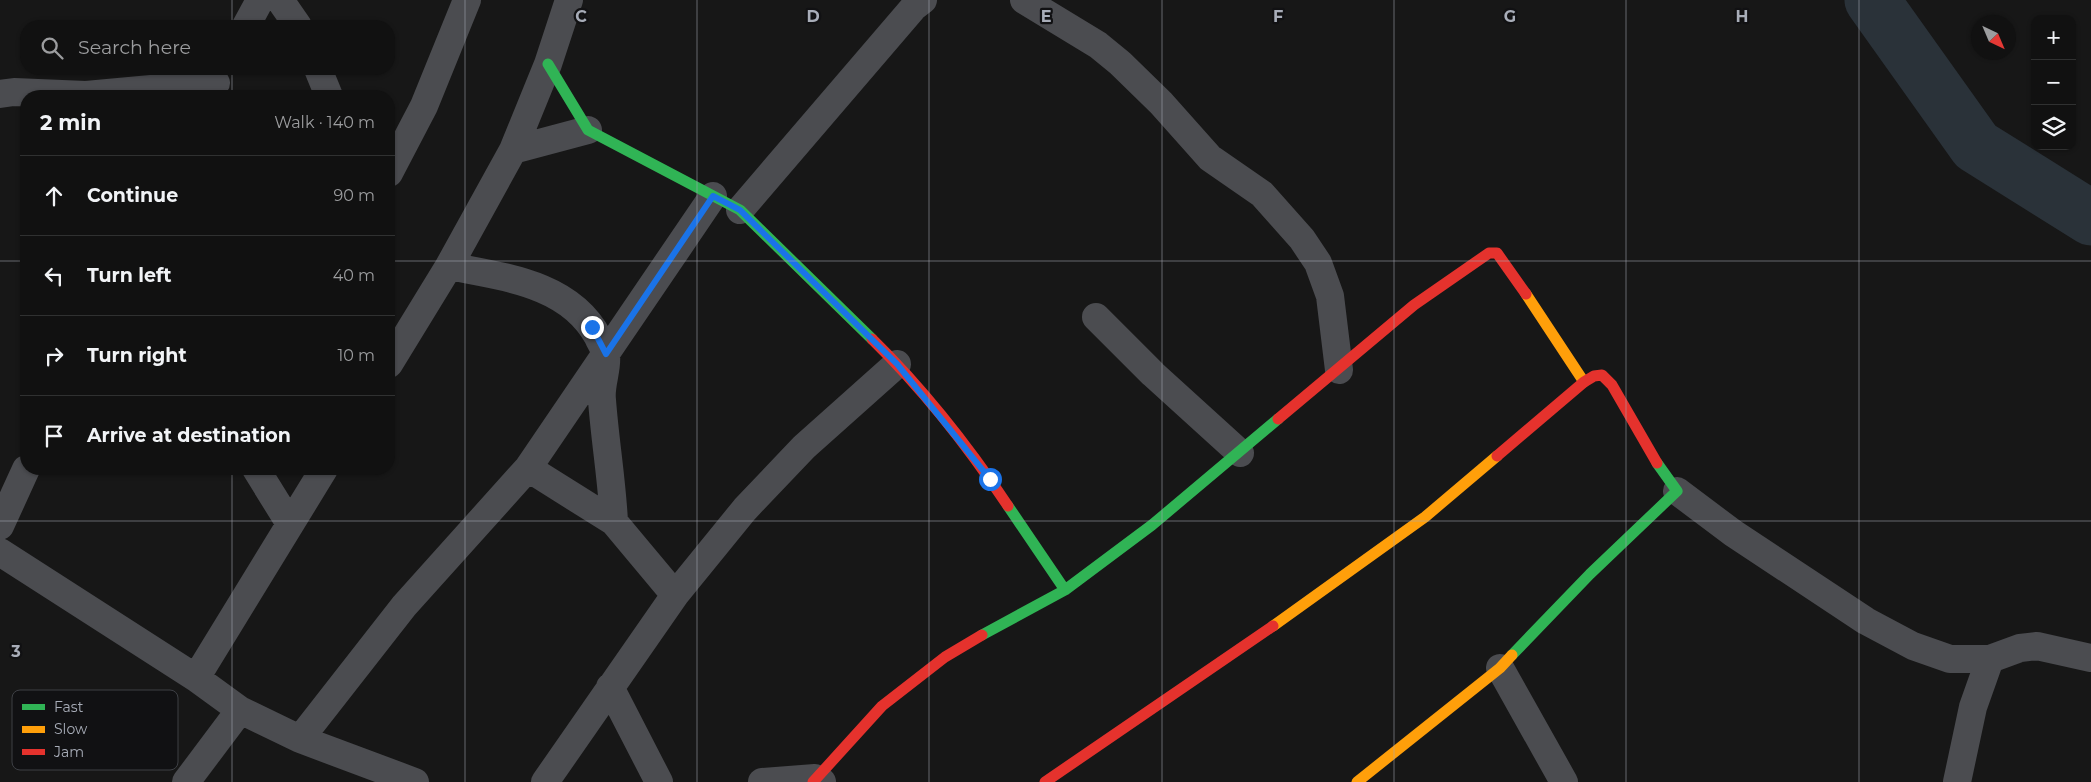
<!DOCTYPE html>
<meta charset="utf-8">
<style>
:root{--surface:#111;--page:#1a1a1a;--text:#f1f3f6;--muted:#9c9d9f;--line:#303131}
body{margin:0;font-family:Montserrat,sans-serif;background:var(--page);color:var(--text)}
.controls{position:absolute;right:15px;top:15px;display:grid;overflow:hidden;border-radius:10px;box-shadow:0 1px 4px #0004}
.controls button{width:45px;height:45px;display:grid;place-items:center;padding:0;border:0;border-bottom:1px solid var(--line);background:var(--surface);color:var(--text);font:25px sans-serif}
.compass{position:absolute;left:1971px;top:15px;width:45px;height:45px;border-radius:50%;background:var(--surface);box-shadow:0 1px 4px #0004;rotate:136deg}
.stop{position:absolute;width:15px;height:15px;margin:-11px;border:4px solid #1a73e8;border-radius:50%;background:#fff}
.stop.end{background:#1a73e8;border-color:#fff;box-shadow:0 1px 5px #0008}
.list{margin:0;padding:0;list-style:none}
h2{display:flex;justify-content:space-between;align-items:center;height:65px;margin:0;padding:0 20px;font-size:21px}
h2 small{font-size:16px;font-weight:400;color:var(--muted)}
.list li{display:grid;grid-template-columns:32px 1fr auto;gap:15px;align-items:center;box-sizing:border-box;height:80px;padding:0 20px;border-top:1px solid var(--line)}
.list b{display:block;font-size:19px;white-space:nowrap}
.list em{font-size:16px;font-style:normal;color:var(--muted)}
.icon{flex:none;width:28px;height:28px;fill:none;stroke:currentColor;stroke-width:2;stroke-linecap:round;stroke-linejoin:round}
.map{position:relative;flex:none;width:2091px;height:782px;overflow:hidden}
.search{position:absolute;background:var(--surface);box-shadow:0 1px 4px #0004;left:20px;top:20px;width:375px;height:55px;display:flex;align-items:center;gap:12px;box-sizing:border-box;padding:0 18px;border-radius:20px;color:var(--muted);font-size:19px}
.panel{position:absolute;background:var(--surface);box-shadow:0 1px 4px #0004;left:20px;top:90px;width:375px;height:385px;border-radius:20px}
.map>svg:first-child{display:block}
</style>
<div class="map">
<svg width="2091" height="782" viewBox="0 0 2091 782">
<rect width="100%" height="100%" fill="#171717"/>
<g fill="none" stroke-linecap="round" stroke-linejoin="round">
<path stroke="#2a3239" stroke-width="55" d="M1872 0 1976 146 2091 218"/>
<path stroke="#4b4c50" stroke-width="28" d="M280 0 298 26
M1024 0 1098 45 1120 63 1161 103 1210 158 1262 194 1302 239 1318 263 1330 296 1339 370
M246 26 260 0
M318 69 329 96
M0 94 14 92 86 95 216 83
M513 150 588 130
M389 173 424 106 467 0
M740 210 914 7 923 0
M449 266C503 277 569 283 598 337 600 342 605 349 606 354 608 369 600 385 602 400 605 441 612 481 614 522
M1096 317 1153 374 1240 453
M389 364 449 266 513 150 548 64 569 0
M528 468 614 522 675 595
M256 469 290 524
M1677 491 1733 533 1866 621 1913 646 1950 659H1990L2020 648 2037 646 2091 658
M0 526 26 469
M0 552 196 678 240 710 300 739 415 782
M1500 668 1564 782
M196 678 324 469
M610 687 659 782
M300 739 404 606 528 468 713 196
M186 782 240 710
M545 782 675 595 745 509 804 447 897 364
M762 782 815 778 822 782
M1957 782 1973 707 1990 659"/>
<path stroke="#30b455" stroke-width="11" d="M548 64 588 130 740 210 872 339
M1008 506 1065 590
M982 635 1065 590 1152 525 1278 419
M1512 655 1590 574 1677 491 1657 463"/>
<path stroke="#ff9f0a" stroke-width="11" d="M1526 294 1584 382
M1273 626 1425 517 1497 456
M1357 782 1500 668 1512 655"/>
<path stroke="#e5322d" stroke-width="11" d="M872 339C921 387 970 449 1008 506
M1278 419 1414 305 1489 253H1497L1526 294
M1497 456 1584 382 1594 376 1602 375 1612 385 1657 463
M813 782 882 706 945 657 982 635
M1045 782 1273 626"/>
</g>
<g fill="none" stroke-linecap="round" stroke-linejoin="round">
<path stroke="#1a73e8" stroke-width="6" d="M592 327 606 354 713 196 740 210 897 364 990 479"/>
</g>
<path fill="none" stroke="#a8adb8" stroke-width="1" stroke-opacity="0.55" d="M232 0V26M465 0V782M697 0V782M929 0V782M1162 0V782M1394 0V782M1626 0V782M1859 0V782M232 69V96M0 261H26M389 261H2091M232 469V782M0 521H2091"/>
<rect x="12" y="690" width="166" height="80" rx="8" fill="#111113" stroke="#3e4045" stroke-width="1"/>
<rect x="22" y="704" width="23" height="6" fill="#30b455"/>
<rect x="22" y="726" width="23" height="7" fill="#ff9f0a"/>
<rect x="22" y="749" width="23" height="6" fill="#e5322d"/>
<g font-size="14" fill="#a8adb8">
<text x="54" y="712">Fast</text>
<text x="54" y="734">Slow</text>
<text x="54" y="757">Jam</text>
</g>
<g font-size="16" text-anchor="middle" font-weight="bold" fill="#a8adb8" stroke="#111113" stroke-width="4.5" stroke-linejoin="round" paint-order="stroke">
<text x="581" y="22">C</text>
<text x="813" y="22">D</text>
<text x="1046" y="22">E</text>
<text x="1278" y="22">F</text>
<text x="1510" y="22">G</text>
<text x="1742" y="22">H</text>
<text x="16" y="657">3</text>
</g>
</svg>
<div class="controls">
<button>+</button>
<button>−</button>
<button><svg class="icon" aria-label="layers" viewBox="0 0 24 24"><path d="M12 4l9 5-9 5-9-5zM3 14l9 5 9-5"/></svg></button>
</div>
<svg class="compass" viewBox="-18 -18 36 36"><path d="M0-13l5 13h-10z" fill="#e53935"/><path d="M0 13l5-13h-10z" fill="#9c9d9f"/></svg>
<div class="stop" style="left:990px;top:479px"></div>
<div class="stop end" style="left:592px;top:327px"></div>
<div class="search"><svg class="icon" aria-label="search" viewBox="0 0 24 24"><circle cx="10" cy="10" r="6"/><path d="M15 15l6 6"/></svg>Search here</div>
<section class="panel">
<h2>2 min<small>Walk · 140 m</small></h2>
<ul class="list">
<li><svg class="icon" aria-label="ahead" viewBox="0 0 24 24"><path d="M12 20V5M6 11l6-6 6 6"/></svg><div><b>Continue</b></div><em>90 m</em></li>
<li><svg class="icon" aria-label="left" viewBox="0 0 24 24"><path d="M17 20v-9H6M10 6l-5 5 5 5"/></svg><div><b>Turn left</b></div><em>40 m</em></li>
<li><svg class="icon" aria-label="right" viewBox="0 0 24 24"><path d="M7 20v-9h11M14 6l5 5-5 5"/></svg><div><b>Turn right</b></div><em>10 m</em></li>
<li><svg class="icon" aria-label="arrive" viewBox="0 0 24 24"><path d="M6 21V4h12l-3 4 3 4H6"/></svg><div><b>Arrive at destination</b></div></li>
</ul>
</section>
</div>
